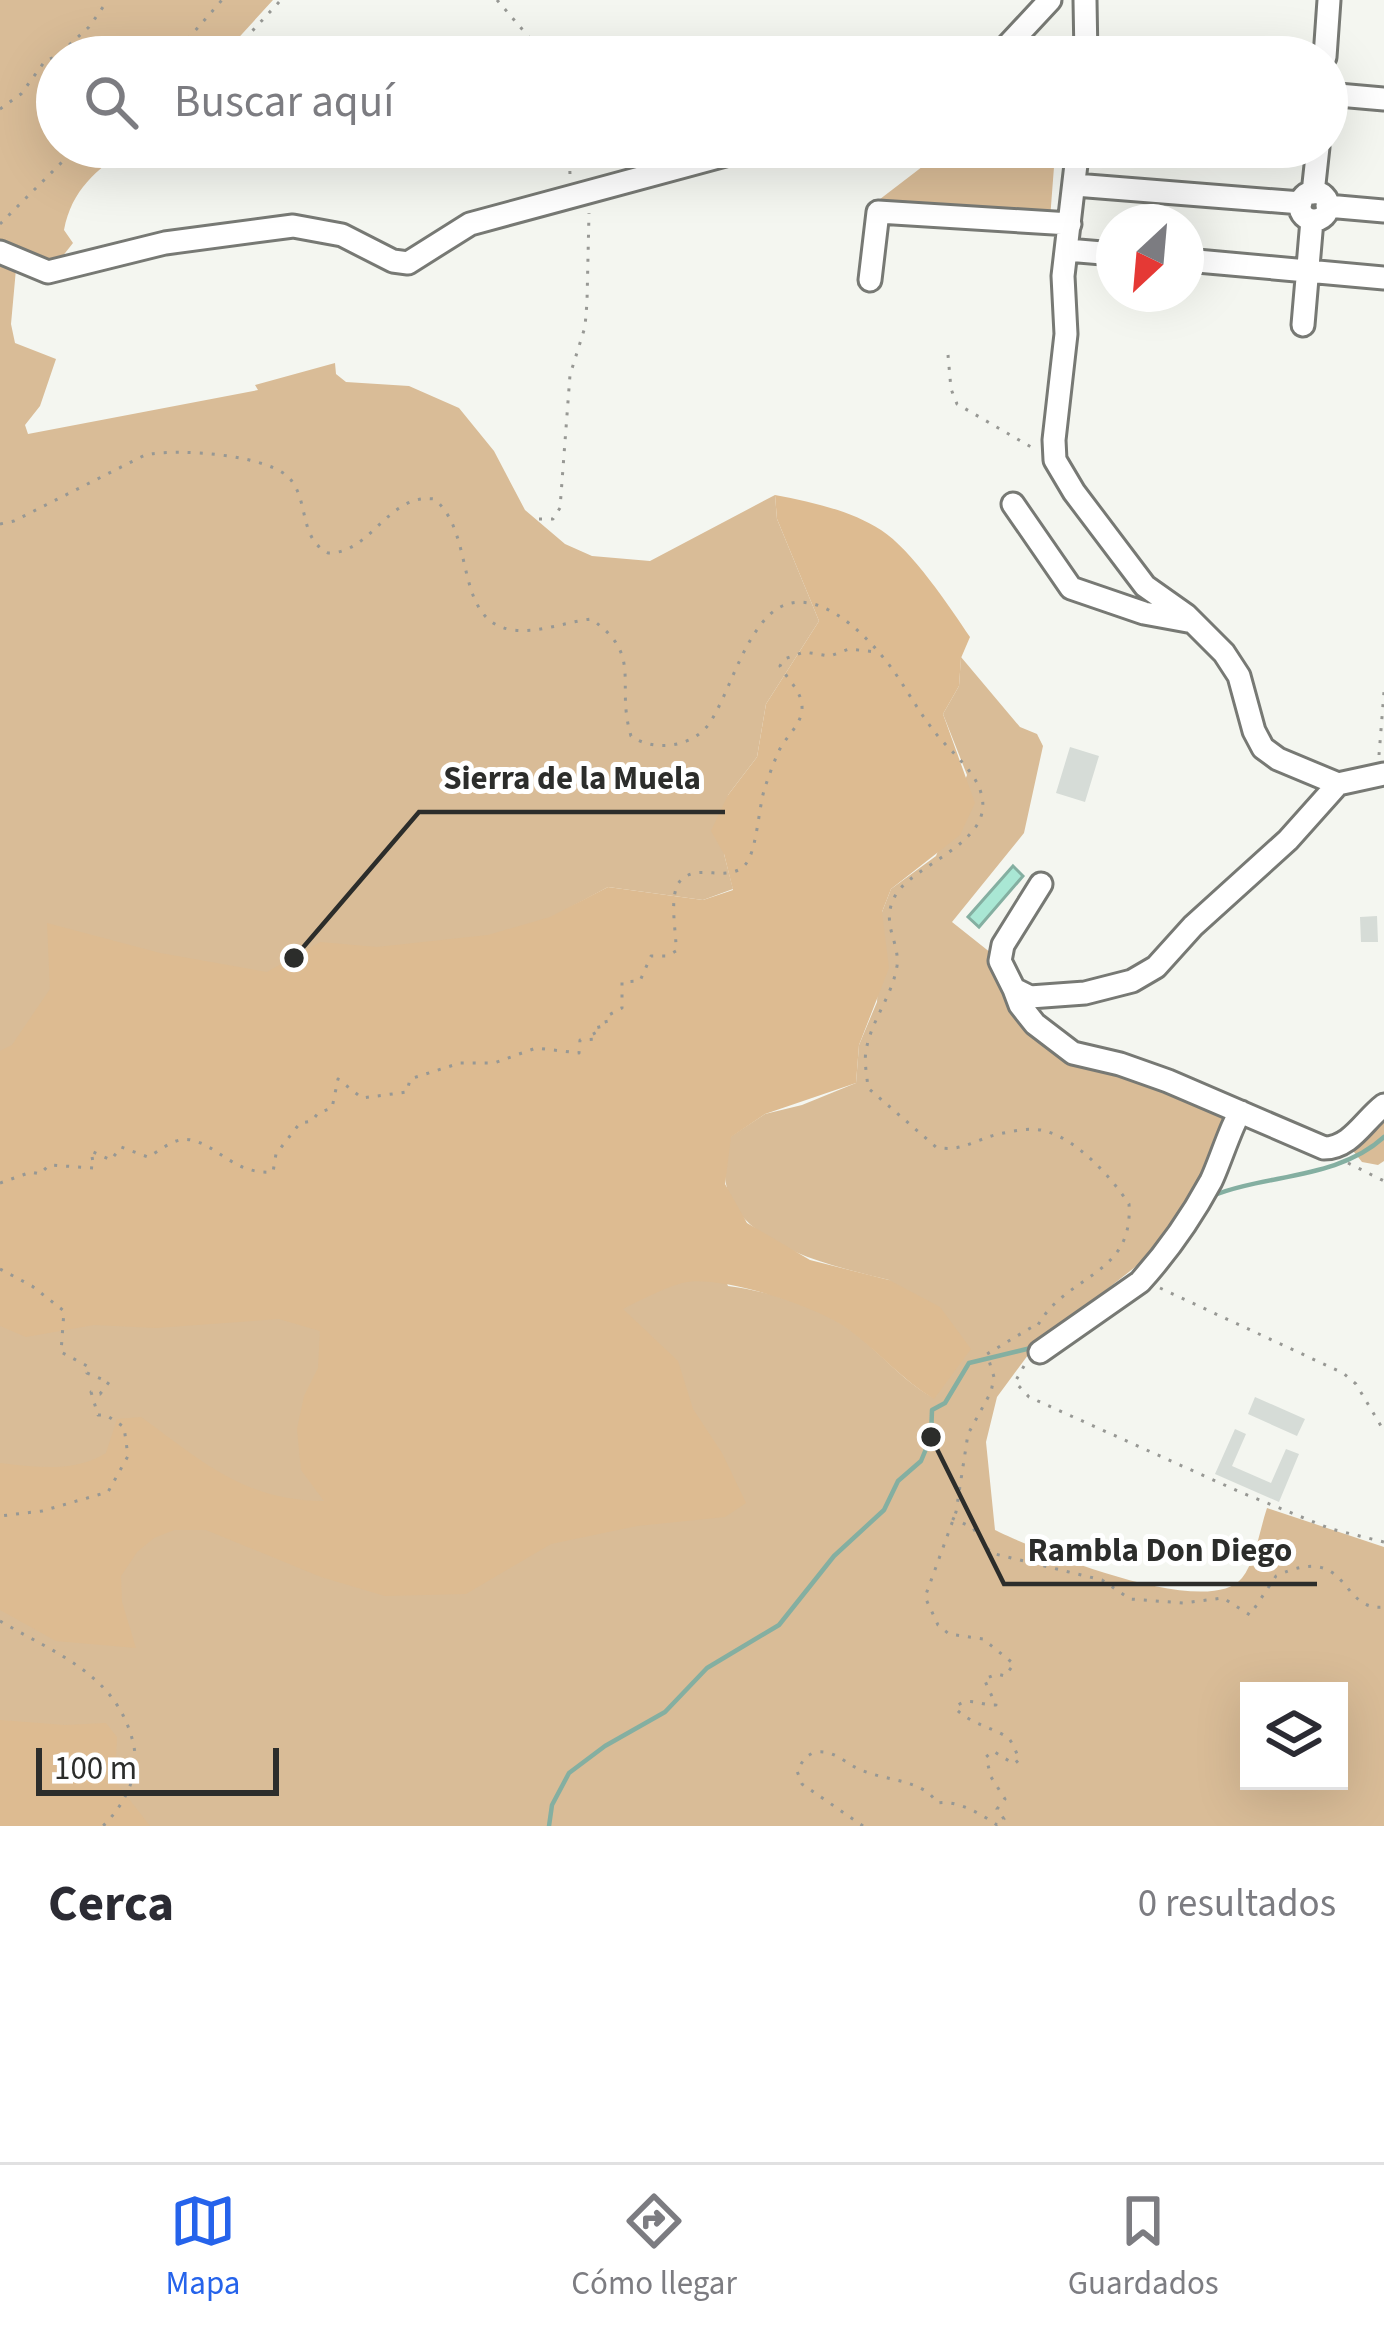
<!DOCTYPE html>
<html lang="es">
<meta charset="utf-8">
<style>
:root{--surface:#fff;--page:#f7f7f7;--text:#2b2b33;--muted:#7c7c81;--line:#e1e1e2;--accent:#2563eb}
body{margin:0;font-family:"Source Sans 3",sans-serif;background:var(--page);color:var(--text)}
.controls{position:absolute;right:36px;bottom:36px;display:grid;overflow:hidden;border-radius:0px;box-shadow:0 12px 48px #0002}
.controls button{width:108px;height:108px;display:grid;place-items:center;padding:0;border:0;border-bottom:3px solid var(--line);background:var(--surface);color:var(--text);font:60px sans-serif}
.compass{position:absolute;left:1096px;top:204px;width:108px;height:108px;border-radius:50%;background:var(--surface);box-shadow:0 12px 48px #0002;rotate:206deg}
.scale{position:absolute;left:36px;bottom:30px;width:243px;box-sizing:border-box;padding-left:12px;border:6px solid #2c2d2b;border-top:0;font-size:33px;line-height:42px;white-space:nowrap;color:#2c2d2b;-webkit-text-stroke:9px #fff;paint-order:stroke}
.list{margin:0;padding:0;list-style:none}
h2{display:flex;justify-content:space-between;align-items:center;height:156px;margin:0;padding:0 48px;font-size:51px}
h2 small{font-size:39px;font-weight:400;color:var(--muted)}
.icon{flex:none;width:66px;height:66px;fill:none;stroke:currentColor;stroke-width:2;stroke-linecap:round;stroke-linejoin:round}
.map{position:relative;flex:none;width:1384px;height:1826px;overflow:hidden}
.search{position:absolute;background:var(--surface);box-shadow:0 12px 48px #0002;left:36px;right:36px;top:36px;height:132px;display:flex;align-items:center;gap:30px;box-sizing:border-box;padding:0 42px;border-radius:66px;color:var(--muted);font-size:45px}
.sheet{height:336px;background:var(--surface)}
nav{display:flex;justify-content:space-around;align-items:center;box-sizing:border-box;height:168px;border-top:3px solid var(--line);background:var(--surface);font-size:33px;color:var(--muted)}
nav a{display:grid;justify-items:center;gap:6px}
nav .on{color:var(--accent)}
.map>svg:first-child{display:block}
</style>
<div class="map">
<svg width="1384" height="1826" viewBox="0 0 1384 1826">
<rect width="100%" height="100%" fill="#f4f6f0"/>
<path fill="#d9bc97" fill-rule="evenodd" d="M0 0H273L221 57H57V147H128C96 171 72 189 64 230L73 243 58 262H36L0 247Z
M1063 37 1064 57H1022L1031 47Z
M948 147H998L1055 154 1050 219 871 206Z
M0 260 16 269 11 324 15 343 56 359 40 406 25 425 28 434 258 390 255 385 335 363 336 374 346 382 409 386 459 408 494 451 525 510 565 544 592 556 650 561 775 495 777 519 819 621 766 704 757 757 728 795 724 854 733 889 703 900 608 887 567 909 728 1286C767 1291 812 1305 845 1326 877 1348 900 1380 934 1398L889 1280C837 1267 739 1247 726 1184 723 1171 729 1150 730 1137L765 1114 802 1105 856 1083 859 1045 877 1002 882 912 891 889 936 856 967 775 943 714 959 686 961 657 1020 727 1037 734 1043 746 1024 833 952 922 991 953 996 976 1031 1025 1223 1114 1225 1130 1194 1192 1144 1260 1034 1347 997 1397 986 1442 995 1530C1035 1550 1208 1621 1242 1578 1255 1562 1260 1529 1267 1508L1384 1547V1826H0ZM1249 1691H1339V1781H1249Z
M1384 1114V1161L1378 1165 1362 1162 1350 1147Z"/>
<path fill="#ddbb91" d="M775 495C811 502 850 510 881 530 912 550 949 606 970 637L961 658 959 686 943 714 975 803 960 835 891 889 882 912 889 968 859 1045 856 1083 765 1114 731 1137 725 1184 747 1223 810 1260 889 1280 940 1307 971 1349 934 1399C902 1380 878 1351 848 1329 819 1307 717 1273 682 1283 662 1289 640 1300 623 1309L678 1361 693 1409 722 1453 746 1503 725 1517 637 1526 551 1544 466 1594 385 1596 321 1577 206 1530H174L154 1538 137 1552 121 1576 122 1602 136 1648 56 1641 0 1610V1463C35 1467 75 1473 106 1453L117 1419 141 1417C202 1461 244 1501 324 1501L301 1470 297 1429 304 1396 318 1368 320 1331 279 1319 156 1328 94 1325 26 1337 0 1326V1051L12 1045 50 989 47 923 160 953 267 972 320 942 377 947 488 935 550 917 608 887 703 900 733 890 724 854 711 831 728 795 757 757 766 704 819 621 777 519Z
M0 1720 65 1725 106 1723 117 1737 115 1781 150 1826H0Z"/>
<path fill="#a9e7d4" stroke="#84afa1" stroke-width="3" d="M1013 866 1023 876 979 927 968 917Z"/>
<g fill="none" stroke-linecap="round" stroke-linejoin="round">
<path stroke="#84afa1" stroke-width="4.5" d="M1212 1196C1266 1174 1339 1179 1384 1137
M549 1826 552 1805 569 1773 605 1746 665 1712 707 1668 779 1625 834 1556 884 1510 898 1481 921 1461 931 1437 932 1410 945 1403 969 1363 1031 1348"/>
</g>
<path fill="#d6dcd7" d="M1070 747 1099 756 1085 802 1056 793Z
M1377 916 1378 942H1361L1360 917Z
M1255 1397 1305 1419 1297 1436 1248 1414Z
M1235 1429 1246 1434 1232 1466 1271 1483 1286 1449 1299 1454 1279 1502 1215 1474Z"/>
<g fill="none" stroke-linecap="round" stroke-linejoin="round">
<g stroke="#777974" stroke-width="27">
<path id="minor" d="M1085 0 1086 57
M997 57 1050 0
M1325 57 1329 0
M1327 94 1384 99
M1078 147 1063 276 1066 334 1054 440 1055 460 1074 492 1145 586 1186 615 1224 653 1239 676 1254 731 1263 748 1278 759 1338 784
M1075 185 1301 203
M1300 206a14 14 0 1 1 28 0a14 14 0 1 1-28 0Z
M1313 193 1318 147
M1327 206 1384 211
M1067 250 1114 254
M0 252 48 272 165 243 293 226 342 235 393 261 408 263 470 224 755 147
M1186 260 1384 278
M870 280 878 212 1070 224
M1303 325 1312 220
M1013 504 1071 588 1144 613 1193 622
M1041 884 1003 945 1000 961 1014 989 1030 997 1085 993 1132 981 1156 967 1193 926 1288 840 1338 784 1384 774
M1014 989 1020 1005 1035 1024 1073 1053 1120 1064 1168 1081 1324 1148C1351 1148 1364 1120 1384 1105
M1040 1352 1140 1282C1168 1251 1191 1218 1211 1181 1219 1165 1233 1120 1241 1112"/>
</g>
<path stroke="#979894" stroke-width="3" stroke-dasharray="3 9" stroke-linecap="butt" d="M497 0 546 57
M172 57 222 0
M228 57 281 0
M0 109 21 94 45 61 57 56 89 27 108 0
M569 147 570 175
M0 224 77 147
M948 355 951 389 957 404 1038 451
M539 519H553L560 508 570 375 585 327 587 302 589 213
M0 524 14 521 145 455C175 448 271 454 291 480 309 503 299 538 328 553 371 554 388 493 434 499 477 533 452 623 514 630 539 633 566 622 591 619 644 655 615 683 631 736 655 753 695 747 711 721 730 689 739 652 762 623 804 569 866 633 893 670 907 690 919 712 934 731 949 751 977 771 982 797 992 844 913 864 895 896 880 924 900 941 897 966 892 997 871 1020 866 1051 864 1062 867 1076 868 1088L936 1147C960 1153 976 1139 999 1134 1013 1131 1031 1127 1045 1131 1077 1139 1112 1178 1129 1204 1134 1279 1061 1274 1035 1331
M1379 755 1384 692
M1348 1163 1384 1181
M0 1183 31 1172 40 1174 49 1165 94 1168 91 1151 111 1160 121 1147 148 1157C160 1151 175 1136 191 1140 219 1146 235 1175 273 1172L276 1154 300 1123 312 1121 318 1113 332 1108 338 1079 362 1098 407 1092 410 1079 460 1063H494L536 1048 579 1053 580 1040 597 1039 592 1029 607 1025 605 1017 622 1008V982L640 981 651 956H667L676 951C677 933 667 892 682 879 699 864 727 882 744 866 757 854 758 809 765 787 769 776 773 764 778 753 785 736 803 725 802 706 801 690 787 679 780 666L784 659 804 652 830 656 849 649 876 652
M0 1269 32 1286 64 1311 61 1352 89 1367 87 1373 109 1382 100 1394 91 1392 98 1415H106L124 1427 128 1456 108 1492 42 1511 0 1516
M1160 1288 1343 1373 1356 1384 1384 1431
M1024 1366 1015 1382 1029 1397 1240 1492 1331 1529 1384 1542
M952 1518 973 1528 991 1553 1102 1580 1130 1599 1183 1603 1223 1598 1250 1615 1276 1576C1351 1541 1338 1612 1384 1607
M0 1621C56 1654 116 1674 133 1742 141 1774 125 1804 103 1826
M863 1826 802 1784 797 1771C802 1762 806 1754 817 1752 835 1750 846 1764 861 1770 882 1779 905 1779 924 1790 930 1793 934 1799 938 1803 958 1800 981 1814 997 1825L1004 1819 997 1809 1005 1799 991 1777 986 1757 993 1751 1014 1764 1020 1759C1016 1753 1014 1746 1010 1740 1000 1729 972 1726 955 1708 967 1695 981 1706 996 1705L984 1679 997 1674 1005 1676 1014 1664 983 1639 949 1634 938 1625 925 1597 956 1512 968 1434 991 1392 994 1377 987 1354 1037 1324"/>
<use href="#minor" stroke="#fff" stroke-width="21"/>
</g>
<path fill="none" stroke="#2c2d2b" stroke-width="4.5" d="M294 958L419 812H725M931 1437L1004 1584H1317"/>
<g fill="#2c2d2b" stroke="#fff" stroke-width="4.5">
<circle cx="294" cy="958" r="12"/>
<circle cx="931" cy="1437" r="12"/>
</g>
<g font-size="33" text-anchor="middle" font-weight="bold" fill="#2c2d2b" stroke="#fff" stroke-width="10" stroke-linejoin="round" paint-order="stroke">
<text x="572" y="789">Sierra de la Muela</text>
<text x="1160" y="1561">Rambla Don Diego</text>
</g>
</svg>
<div class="controls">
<button><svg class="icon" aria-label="layers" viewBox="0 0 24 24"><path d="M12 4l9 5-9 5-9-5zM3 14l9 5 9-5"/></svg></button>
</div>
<svg class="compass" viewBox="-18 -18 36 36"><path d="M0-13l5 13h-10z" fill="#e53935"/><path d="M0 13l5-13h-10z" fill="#7c7c81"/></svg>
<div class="scale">100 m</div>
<div class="search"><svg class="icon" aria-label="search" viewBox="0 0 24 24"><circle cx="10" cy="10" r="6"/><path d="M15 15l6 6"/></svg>Buscar aquí</div>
</div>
<section class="sheet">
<h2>Cerca<small>0 resultados</small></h2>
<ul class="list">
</ul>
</section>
<nav>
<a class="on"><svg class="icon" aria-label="map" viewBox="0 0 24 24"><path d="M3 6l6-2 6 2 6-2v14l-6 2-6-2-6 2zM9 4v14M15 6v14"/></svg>Mapa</a>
<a><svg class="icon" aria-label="directions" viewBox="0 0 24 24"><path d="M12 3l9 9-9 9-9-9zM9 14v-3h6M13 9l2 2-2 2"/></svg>Cómo llegar</a>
<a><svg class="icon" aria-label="saved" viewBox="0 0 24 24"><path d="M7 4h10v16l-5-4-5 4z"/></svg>Guardados</a>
</nav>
